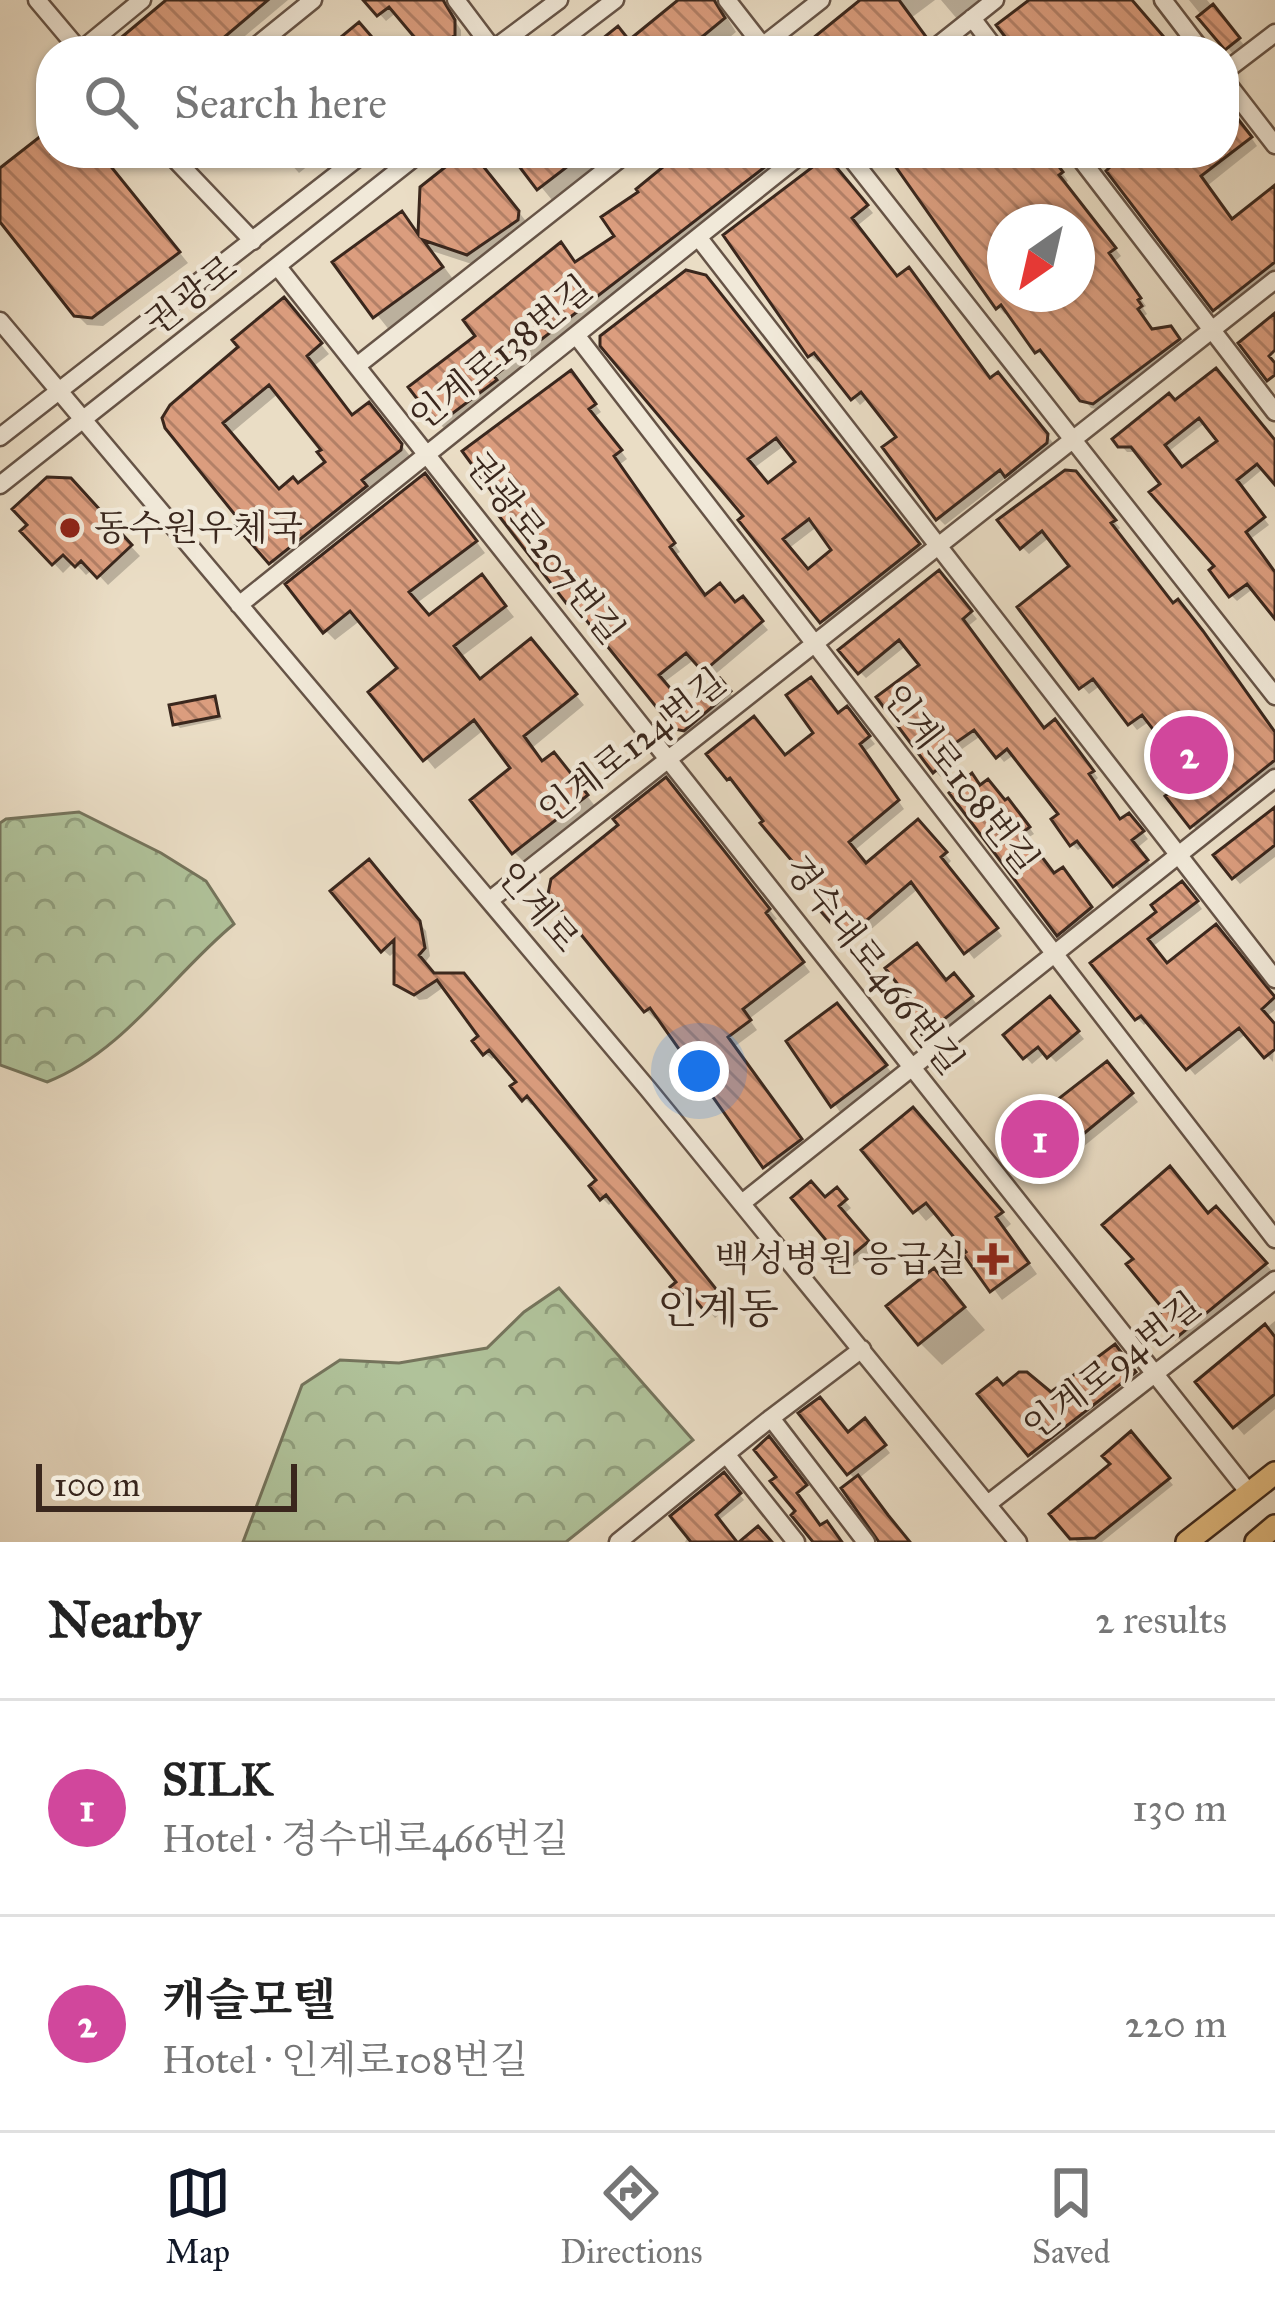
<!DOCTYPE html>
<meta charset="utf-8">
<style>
:root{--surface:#fff;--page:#f6f6f6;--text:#222;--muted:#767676;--line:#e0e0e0;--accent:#111827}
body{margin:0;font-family:"IM FELL Great Primer","Noto Serif KR",serif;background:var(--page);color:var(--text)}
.compass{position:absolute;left:987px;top:204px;width:108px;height:108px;border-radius:50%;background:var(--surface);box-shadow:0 3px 9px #0004;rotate:214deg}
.scale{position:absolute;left:36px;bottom:30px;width:261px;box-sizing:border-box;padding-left:12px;border:6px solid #3a271d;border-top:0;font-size:33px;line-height:42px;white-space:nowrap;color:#3a271d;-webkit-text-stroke:9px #f1e9d9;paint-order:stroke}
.you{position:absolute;left:699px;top:1071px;width:42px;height:42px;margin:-30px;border:9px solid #fff;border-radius:50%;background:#1a73e8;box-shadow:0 0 0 18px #1a73e833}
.badge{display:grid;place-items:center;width:78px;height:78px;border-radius:50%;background:var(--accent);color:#fff;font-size:39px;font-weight:700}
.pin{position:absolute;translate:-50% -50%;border:6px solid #fff;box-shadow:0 3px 12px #0006}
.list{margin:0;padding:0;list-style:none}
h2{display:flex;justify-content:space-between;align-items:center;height:156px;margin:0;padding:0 48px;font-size:51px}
h2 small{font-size:39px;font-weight:400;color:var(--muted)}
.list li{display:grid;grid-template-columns:78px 1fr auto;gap:36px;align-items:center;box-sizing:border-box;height:216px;padding:0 48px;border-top:3px solid var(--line)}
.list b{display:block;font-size:45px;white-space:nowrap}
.list p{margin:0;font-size:39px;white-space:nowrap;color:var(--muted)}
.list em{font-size:39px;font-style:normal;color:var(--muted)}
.icon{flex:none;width:66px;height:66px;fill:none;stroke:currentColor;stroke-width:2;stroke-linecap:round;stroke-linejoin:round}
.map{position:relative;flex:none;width:1275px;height:1542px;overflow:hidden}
.search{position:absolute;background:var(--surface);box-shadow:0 3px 9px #0004;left:36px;right:36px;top:36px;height:132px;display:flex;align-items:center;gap:30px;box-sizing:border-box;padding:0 42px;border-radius:48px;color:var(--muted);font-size:45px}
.sheet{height:588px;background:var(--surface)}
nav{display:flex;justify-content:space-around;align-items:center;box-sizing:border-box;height:168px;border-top:3px solid var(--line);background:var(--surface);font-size:33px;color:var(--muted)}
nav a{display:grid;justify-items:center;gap:6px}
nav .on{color:var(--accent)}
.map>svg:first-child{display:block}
</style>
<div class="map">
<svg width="1275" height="1542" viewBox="0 0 1275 1542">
<defs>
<pattern id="forest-crowns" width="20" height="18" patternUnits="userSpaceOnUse" patternTransform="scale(3)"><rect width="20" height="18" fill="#b0c29a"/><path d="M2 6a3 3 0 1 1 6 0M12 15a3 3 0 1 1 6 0" fill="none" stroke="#909e7d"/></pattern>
<pattern id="building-back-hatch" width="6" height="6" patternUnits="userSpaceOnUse" patternTransform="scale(3)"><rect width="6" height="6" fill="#db9d7e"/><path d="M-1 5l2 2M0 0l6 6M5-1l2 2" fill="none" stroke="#b38067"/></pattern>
</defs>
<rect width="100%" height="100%" fill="#eaddc5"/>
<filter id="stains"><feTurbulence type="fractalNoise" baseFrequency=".00167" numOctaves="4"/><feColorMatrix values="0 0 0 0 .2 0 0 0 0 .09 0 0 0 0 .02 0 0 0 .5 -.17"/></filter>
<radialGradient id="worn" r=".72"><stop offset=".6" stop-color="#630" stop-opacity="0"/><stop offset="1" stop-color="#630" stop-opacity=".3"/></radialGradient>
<path fill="url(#forest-crowns)" stroke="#75745c" stroke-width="3" d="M79 812 161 853 206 881 234 924C172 975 124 1052 47 1082L0 1065V823L6 819Z
M559 1288 693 1440 566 1542H243L302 1385 340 1360 399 1363 487 1348 524 1312Z"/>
<path fill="#0003" fill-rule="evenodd" d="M180 0H288L227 51H109Z
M367 0H441L461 30V42L450 51H430L397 12 386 21Z
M683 0H716L736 32 713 51H591L631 43Z
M865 0H935L911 18 933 51H802Z
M941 0H985L958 20Z
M1189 0H1207L1244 45 1233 54Z
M1224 98 1257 146 1207 186 1233 222 1275 196V276L1224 317 1103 153H1224Z
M51 132V153H99L188 263 103 326 87 325 76 314 0 217V172Z
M281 153H324L299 173Z
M513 153H613L552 200Z
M686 153H798L499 384 502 388 446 430 439 423 479 337 618 236 642 193Z
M890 153H1048L1068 181 1064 184 1121 256 1114 262 1146 306 1143 308 1147 314 1143 317 1153 332 1178 337 1185 346 1101 410 1091 408 1048 356 1045 358 1037 351 1009 312 1005 314 998 307ZM1005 222H1077V294H1005Z
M834 167 873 213 857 226 898 279 991 381 1005 383 1054 444 1053 450 1014 482 1008 476 945 525 938 518 900 437 869 397 860 405 822 359 818 362 811 356 727 236Z
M490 175 532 229 484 268 432 251 456 283 390 331 336 263 402 215 421 235Z
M714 287 926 554 830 629 748 517ZM785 445 799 462 769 486 754 468ZM818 526 836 551 808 572 788 549Z
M293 311 329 354 314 366 354 418 378 415 410 456 281 572 240 525 244 522 167 426 242 347ZM279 393 325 450 329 463 298 486 280 492 230 434Z
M577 381 601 412 594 417 627 459 619 465 680 552 675 555 706 598 749 608 768 630 712 677 695 659 663 683 680 703 692 706 720 682 736 700 692 737 676 727 579 605 576 608 568 601Z
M1175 403 1275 443V480L1264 468 1240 488 1269 525 1249 540 1275 574V614L1254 588 1237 601 1231 595 1218 566 1164 484 1139 452H1127L1116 440ZM1206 422 1221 441 1183 471 1168 452Z
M70 481 140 556 108 585 93 569 86 575 74 562 63 573 24 531Z
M1083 483 1120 528 1116 532 1275 735V773L1200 833 1193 826 1194 778 1150 721 1137 730 1101 685 1089 694 1067 669 1073 566 1050 537 1029 554 1022 547Z
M434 486 485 553 417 603 429 618 491 588 514 617 461 657 481 682 540 652 584 705 532 748 544 763 563 765 595 806 524 862 514 852V769L485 729 435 769 372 692 401 669 361 620 335 640 326 631Z
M945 580 977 619 967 627 1045 731 1061 730 1098 778 1094 782 1121 822 1135 823 1148 839 1137 848 1152 867 1121 891 1084 846 1078 850 1072 844 1062 815 1015 754 1004 762 982 735 955 754 961 761 941 777 935 771 923 666 907 645 866 678 860 672Z
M214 699 222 719 180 728 176 724Z
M839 716 853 717 875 744 864 752 904 809 854 851 867 867 925 830 951 861 946 866 1002 936 974 959 919 888 854 944 828 899 729 778 786 759Z
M981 788 1014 807 1034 834 1026 839 1055 877H1068L1096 914 1066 938Z
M674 790 777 919 772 922 810 972 749 1019 757 1030 734 1047 808 1149 774 1174 659 1016 655 1019 646 1010 622 826Z
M1275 809V857L1240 884 1234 877Z
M375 870 426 931 430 956 424 964 434 976 470 984 729 1307 715 1318 696 1296 687 1303 681 1296V1282L614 1200 609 1205 602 1198 600 1181 535 1102 531 1105 514 1087 520 1082 498 1055 492 1059 485 1053 482 1037 445 986 427 999 419 1000 396 977 397 950 390 956 383 950Z
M1189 891 1202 909 1152 947 1168 967 1222 934 1275 1000V1010L1266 1017 1275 1028 1273 1062 1247 1033 1195 1075 1149 1021 1144 1025 1137 1018 1094 963Z
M954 977 976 1003 931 1040 909 1013Z
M1056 1006 1084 1039 1056 1062 1046 1052 1032 1064 1007 1036Z
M843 1013 892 1073 840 1112 790 1042Z
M1113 1072 1138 1102 1045 1178 1038 1171Z
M923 1121 1011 1224 1005 1229 1037 1274 1002 1300 937 1212 926 1221 865 1150Z
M836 1191 851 1208 844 1214 873 1250 853 1266 846 1260 825 1200Z
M1216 1210 1272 1271 1184 1344 1160 1317 1168 1310 1208 1216Z
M934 1272 985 1330 942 1365 920 1343Z
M1275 1321V1409L1244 1435 1199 1382Z
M1122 1355 1141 1380 1037 1461 981 1395 1004 1389 1051 1396Z
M871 1429 890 1453 858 1479 908 1542H880L856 1480 849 1473V1435Z
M1131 1435 1173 1485 1102 1542H1077L1053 1514 1115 1464Z
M724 1476 744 1500 718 1521 735 1542H685Z"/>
<path fill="url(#building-back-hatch)" stroke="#3a271d" stroke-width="3" fill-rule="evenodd" d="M166 0H268L208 51H105Z
M363 0H443L455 20V35L436 51H426L389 7 377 16Z
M678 0H714L725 18 685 51H587L618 26 629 40Z
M860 0H899L927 38 918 51H797Z
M1029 0H1132L1176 51H1016L996 25Z
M1213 4 1240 38 1225 50 1197 17Z
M359 22 384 51H324Z
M1224 101 1252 137 1201 176 1232 219 1275 185V262L1213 311 1106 171 1110 167 1099 153H1224Z
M51 128V153H100L180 252 92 318 74 316 0 222V168Z
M463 153 475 156 519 211 518 220 467 255 423 240 443 267 373 318 332 262 402 211 418 234 420 187Z
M509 153H585L537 190Z
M680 153H783L494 376 497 380 437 425 408 387 475 336 463 320 561 242 575 262 614 236 601 217 638 192 636 189Z
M886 153H1049L1063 172 1059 175 1116 248 1109 253 1141 298 1138 300 1142 306 1138 309 1152 329 1171 326 1180 339 1093 404 1080 401 1040 350 1035 353 1001 305 996 309ZM1005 222H1077V294H1005Z
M827 156 868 205 852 218 897 276 909 267 990 378 998 372 1048 434 1047 443 1005 477 1000 470 936 520 882 447 896 437 861 392 851 400 814 353 808 357 723 235Z
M686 270 706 275 920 544 820 623 738 520 743 516 600 346V336ZM776 438 795 462 768 483 748 459ZM809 519 831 550 808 569 783 539Z
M284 297 322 343 307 356 352 415 369 402 402 444 401 450 362 480 367 486 269 564 235 525 240 521 165 428 162 418 170 405 238 347 232 340ZM269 385 321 450 317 452 325 462 298 483 293 477 279 489 223 423Z
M1275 313V350L1269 356 1275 363V375L1267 381 1238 343Z
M1216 368 1275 440V485L1257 464 1237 480 1265 517 1246 532 1275 572V619L1247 584 1229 597 1209 570 1214 566 1149 492 1160 484 1131 447H1118L1112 439 1169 393 1175 400ZM1199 418 1217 441 1182 467 1165 445Z
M571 370 596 404 589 409 622 450 614 456 675 543 670 547 705 595 720 583 735 602 743 596 763 621 703 672 686 653 659 675 680 700 686 695 692 702 720 678 731 691 684 731 674 729 570 600 566 603 499 516 506 511 462 451Z
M1065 470 1076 471 1116 520 1111 523 1173 603 1178 599 1203 631 1275 732V760L1190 828 1165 796 1190 777 1142 715 1128 725 1093 679 1079 689 1017 607 1069 566 1042 531 1020 549 997 520Z
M425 473 477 541 409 592 429 615 482 574 506 606 454 646 480 679 531 638 577 694 524 736 542 761 554 752 588 795 512 854 470 800 510 768 474 720 423 761 368 692 397 668 350 611 323 633 285 584Z
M47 477 71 478 132 545 97 578 81 561 75 567 63 555 52 565 20 531 27 525 12 509Z
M939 570 972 611 963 619 1044 728 1055 719 1094 771 1089 774 1120 819 1129 813 1144 831 1132 840 1148 860 1113 887 1077 841 1070 846 1051 819 1058 814 1007 749 996 758 974 730 951 746 956 753 933 773 876 697 919 665 899 640 858 674 838 650Z
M811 677 838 713 847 706 870 736 860 744 899 800 849 842 866 863 918 819 947 852 941 857 998 928 964 954 911 882 845 939 816 906 824 899 760 823 763 821 730 778 727 780 706 754 754 716 785 755 813 733 786 695Z
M215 696 219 716 173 725 169 705Z
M972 773 980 785 988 779 1005 800 1008 798 1030 827 1023 832 1054 873 1063 867 1092 907 1057 936 949 793Z
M666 777 770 909 766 913 804 962 743 1009 751 1020 728 1037 802 1139 763 1168 650 1008 644 1012 548 894 551 879 618 825 613 819Z
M1275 807V845L1232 879 1213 855Z
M369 859 420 921 425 948 419 955 434 973H464L724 1299 706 1313 688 1291 679 1298 670 1287 676 1282 606 1195 600 1200 589 1186 596 1180 527 1096 522 1101 510 1086 516 1082 489 1050 483 1055 472 1041 478 1036 437 980 414 995 394 984V940L381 952 330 891Z
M1182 881 1198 901 1148 939 1167 963 1216 924 1275 997 1262 1009 1275 1024V1049L1264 1058 1239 1028 1186 1070 1141 1016 1135 1020 1090 963 1156 912 1151 905Z
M917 943 946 980 954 973 973 996 923 1036 905 1012 914 1005 885 968Z
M1050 996 1079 1031 1047 1058 1038 1047 1023 1059 1003 1035Z
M837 1003 887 1065 831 1107 786 1041Z
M1107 1061 1133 1093 1036 1173 1008 1138Z
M913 1107 1003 1212 996 1217 1029 1263 990 1292 963 1254 966 1252 926 1203 913 1213 861 1150Z
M1170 1166 1208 1213 1216 1206 1267 1263 1175 1339 1156 1316 1164 1310 1126 1264 1133 1259 1102 1225Z
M811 1181 825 1197 837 1187 847 1199 839 1206 869 1241 844 1262 791 1198Z
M934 1268 965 1307 918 1345 886 1306Z
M1265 1324 1275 1337V1394L1233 1428 1195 1382Z
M1115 1344 1136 1372 1028 1456 977 1394 997 1378 1003 1385 1019 1372H1027L1051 1392Z
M820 1397 848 1432 865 1418 886 1445 847 1475 798 1413Z
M1131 1431 1170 1478 1095 1538 1070 1539 1049 1514 1110 1464 1102 1456Z
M769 1436 807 1485 797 1493 820 1525 827 1521 842 1542H813L791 1515 795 1511 770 1481 776 1477 754 1450Z
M724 1472 741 1493 716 1515 737 1542H691L670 1516Z
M858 1475 888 1515 910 1542H879L841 1488Z
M758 1526 772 1542H739Z"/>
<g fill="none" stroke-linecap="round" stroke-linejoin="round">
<g stroke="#665447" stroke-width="21">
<path id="minor" d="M37 0 80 51
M456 0 493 49
M727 0 766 50
M1163 0 1202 51
M972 18 997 51
M80 51 142 0
M250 51 313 0
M491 51 559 0
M548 51 615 0
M756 51 821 0
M931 51 995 0
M1224 72 1275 33
M1224 79 1275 145
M169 153 253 241
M847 153 1275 696
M1076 153 1275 412
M698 237 1275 979
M278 267 1250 1494
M0 321 648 1089 1018 1542
M576 335 1275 1239
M358 365 627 153
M0 437 364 153
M0 485 420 153
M239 605 803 153
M490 900 1275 280
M742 1203 1275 778
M862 1349 771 1418 866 1542
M771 1418 726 1454 796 1542
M989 1503 1275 1280
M618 1542 726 1454"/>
</g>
<g stroke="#3a271d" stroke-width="26">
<path id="major" d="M1187 1542 1275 1473
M1256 1542 1275 1526"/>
</g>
<use href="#minor" stroke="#f1e9d9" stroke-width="16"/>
<use href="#major" stroke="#e5be82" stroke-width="21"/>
</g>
<g fill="#8f2418" stroke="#f1e9d9" stroke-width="4.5">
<circle cx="70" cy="528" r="12"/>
<path d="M987 1241h12v12h12v12h-12v12h-12v-12h-12v-12h12z"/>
</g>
<g text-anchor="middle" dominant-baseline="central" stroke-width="9" stroke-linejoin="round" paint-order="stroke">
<g font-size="36" fill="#3a271d" stroke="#f1e9d9">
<text transform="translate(191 295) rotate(-38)">권광로</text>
<text transform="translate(501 353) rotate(-39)">인계로138번길</text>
<text transform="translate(545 548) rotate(52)">권광로207번길</text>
<text transform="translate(632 746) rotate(-38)">인계로124번길</text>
<text transform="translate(961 779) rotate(52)">인계로108번길</text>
<text transform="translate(538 907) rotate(50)">인계로</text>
<text transform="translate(874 965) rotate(52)">경수대로466번길</text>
<text transform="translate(1112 1366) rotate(-38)">인계로94번길</text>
</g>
<g font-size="36" fill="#3a271d" stroke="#f1e9d9" text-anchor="start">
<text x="94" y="528">동수원우체국</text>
<text x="966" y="1259" text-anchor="end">백성병원 응급실</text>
</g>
<g font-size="42" fill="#3a271d" stroke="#f1e9d9">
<text x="718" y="1309">인계동</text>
</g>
</g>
<rect width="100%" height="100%" filter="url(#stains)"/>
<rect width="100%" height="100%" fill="url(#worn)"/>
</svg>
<svg class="compass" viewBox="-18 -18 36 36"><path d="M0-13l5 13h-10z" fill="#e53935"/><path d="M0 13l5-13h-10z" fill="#767676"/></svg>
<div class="scale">100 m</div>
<div class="you"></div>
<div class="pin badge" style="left:1040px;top:1139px;background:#d1479c">1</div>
<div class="pin badge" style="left:1189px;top:755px;background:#d1479c">2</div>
<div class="search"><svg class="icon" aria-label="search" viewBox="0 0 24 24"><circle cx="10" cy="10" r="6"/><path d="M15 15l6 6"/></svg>Search here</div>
</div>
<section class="sheet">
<h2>Nearby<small>2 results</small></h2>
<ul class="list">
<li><span class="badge" style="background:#d1479c">1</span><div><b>SILK</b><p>Hotel · 경수대로466번길</p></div><em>130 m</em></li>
<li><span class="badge" style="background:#d1479c">2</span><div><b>캐슬모텔</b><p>Hotel · 인계로108번길</p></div><em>220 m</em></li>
</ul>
</section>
<nav>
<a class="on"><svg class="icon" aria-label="map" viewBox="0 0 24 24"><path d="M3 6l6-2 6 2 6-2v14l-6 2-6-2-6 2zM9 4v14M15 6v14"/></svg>Map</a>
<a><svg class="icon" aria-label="directions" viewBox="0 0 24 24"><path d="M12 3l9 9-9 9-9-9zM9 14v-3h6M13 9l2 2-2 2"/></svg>Directions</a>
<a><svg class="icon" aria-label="saved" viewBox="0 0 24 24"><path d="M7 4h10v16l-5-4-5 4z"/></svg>Saved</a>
</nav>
